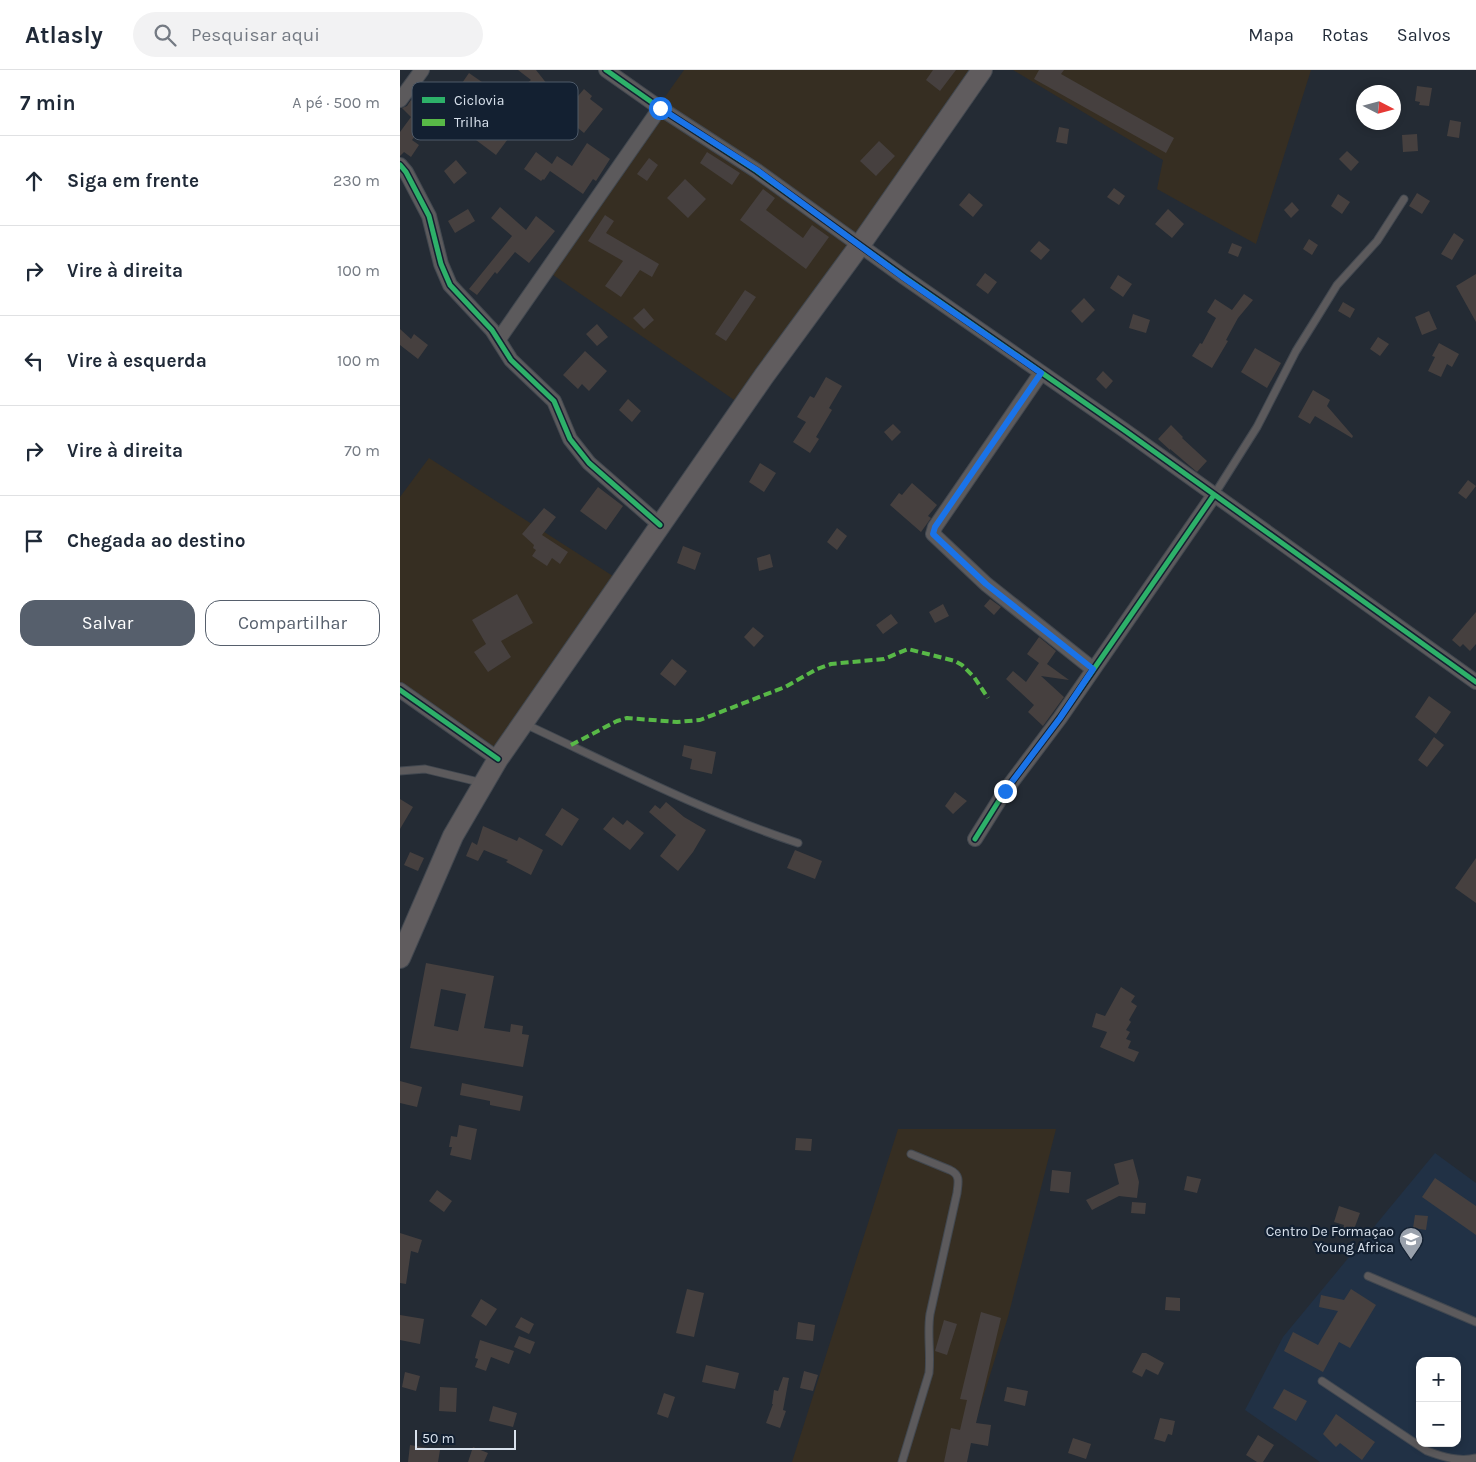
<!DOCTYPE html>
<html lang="pt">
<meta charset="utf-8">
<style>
:root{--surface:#fff;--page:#f2f2f3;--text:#1f2937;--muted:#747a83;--line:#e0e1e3;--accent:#565f6c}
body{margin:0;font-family:Karla,sans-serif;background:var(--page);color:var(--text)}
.controls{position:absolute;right:15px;bottom:15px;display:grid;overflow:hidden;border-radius:10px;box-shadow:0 2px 8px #0003}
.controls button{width:45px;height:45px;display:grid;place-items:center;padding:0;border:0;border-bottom:1px solid var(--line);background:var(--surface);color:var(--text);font:25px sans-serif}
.compass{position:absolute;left:956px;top:15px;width:45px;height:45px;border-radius:50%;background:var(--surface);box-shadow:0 2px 8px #0003;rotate:96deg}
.scale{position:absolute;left:15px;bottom:12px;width:101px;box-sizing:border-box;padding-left:5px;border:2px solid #d8e1ec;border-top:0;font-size:14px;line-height:18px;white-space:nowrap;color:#d8e1ec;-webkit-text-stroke:4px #132031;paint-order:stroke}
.stop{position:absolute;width:15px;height:15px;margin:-11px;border:4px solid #1a73e8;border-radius:50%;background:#fff}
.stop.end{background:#1a73e8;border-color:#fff;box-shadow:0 1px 5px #0008}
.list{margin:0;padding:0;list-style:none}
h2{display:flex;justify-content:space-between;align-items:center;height:65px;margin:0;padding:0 20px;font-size:21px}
h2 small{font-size:16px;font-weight:400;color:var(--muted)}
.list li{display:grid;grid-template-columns:32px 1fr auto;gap:15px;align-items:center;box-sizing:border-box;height:90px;padding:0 20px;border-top:1px solid var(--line)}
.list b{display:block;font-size:19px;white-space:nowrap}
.list em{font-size:16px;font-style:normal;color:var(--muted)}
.actions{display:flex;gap:10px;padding:15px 20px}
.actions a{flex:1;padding:11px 0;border:1px solid var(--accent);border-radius:15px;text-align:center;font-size:18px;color:var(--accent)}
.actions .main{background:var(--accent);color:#fff}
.icon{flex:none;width:28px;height:28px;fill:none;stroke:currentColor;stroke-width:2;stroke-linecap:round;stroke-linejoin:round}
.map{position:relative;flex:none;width:1076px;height:1392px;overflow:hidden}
header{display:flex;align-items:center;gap:30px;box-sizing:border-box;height:70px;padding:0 25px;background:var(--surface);border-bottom:1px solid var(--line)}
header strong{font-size:24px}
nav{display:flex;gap:28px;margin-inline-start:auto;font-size:18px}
.search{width:350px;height:45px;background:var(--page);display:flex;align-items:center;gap:12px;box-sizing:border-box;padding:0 18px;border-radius:28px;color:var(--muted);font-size:19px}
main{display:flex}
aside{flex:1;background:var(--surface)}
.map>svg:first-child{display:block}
</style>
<header>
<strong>Atlasly</strong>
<div class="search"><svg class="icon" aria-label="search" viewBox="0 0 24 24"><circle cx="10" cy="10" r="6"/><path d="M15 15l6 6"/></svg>Pesquisar aqui</div>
<nav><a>Mapa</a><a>Rotas</a><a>Salvos</a></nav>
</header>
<main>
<aside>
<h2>7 min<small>A pé · 500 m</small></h2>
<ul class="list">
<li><svg class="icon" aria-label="ahead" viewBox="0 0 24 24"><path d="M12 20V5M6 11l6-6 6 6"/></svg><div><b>Siga em frente</b></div><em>230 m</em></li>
<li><svg class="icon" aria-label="right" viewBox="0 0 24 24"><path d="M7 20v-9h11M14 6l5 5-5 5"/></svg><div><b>Vire à direita</b></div><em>100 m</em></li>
<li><svg class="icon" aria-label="left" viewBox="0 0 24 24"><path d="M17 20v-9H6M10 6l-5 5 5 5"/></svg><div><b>Vire à esquerda</b></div><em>100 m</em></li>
<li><svg class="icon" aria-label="right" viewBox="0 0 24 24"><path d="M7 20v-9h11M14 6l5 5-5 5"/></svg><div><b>Vire à direita</b></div><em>70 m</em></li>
<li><svg class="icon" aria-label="arrive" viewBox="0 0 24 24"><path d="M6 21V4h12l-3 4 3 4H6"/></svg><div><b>Chegada ao destino</b></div></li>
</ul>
<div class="actions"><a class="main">Salvar</a><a>Compartilhar</a></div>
</aside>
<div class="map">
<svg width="1076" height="1392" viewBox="0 0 1076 1392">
<rect width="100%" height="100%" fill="#242b34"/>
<path fill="#362e22" d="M284 0H577L340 334 143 198Z
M613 0H911L856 174 757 119 763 90Z
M29 388 216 508 98 689 0 620V427Z
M498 1059H656L608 1247 563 1392H392Z"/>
<path fill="#213145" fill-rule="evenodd" d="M1035 1083 1076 1113V1392H920L845 1340 883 1267ZM1020 1291H1057V1373H1020Z"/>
<path fill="#46403f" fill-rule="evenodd" d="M118 0H136L155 24 152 27 143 20 136 26 126 14 131 10Z
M533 0H556L540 21 526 10Z
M639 0H664L661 4 774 68 766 83 634 9Z
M69 3 92 19 83 32 60 16Z
M1017 16 1032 18 1029 36 1019 35 1020 32 1015 31Z
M184 19 192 26 190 29 203 39 184 63 162 45Z
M26 24 47 38 39 50 34 47 31 53 27 50 12 70 19 75 11 87 4 82 0 86V62L11 47 2 38 7 36 11 30 18 36Z
M86 47 111 65 96 85 72 67Z
M1050 50 1061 52 1059 68 1047 66Z
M659 57 669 59 667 74 656 72Z
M1017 64 1018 81 1003 82 1002 65Z
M479 71 495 86 476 106 460 91Z
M187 73 210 89 196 111 193 109 183 124 150 101 144 110 143 109 141 111 124 99 136 82 152 94 157 86 172 96Z
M947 81 959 92 951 101 939 89Z
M307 82 340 103 332 115 300 93Z
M249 88 258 95 247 111 237 104Z
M56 90 67 103 54 114 44 101Z
M285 109 306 129 288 148 267 128Z
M714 118 725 126 719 135 707 127Z
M363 119 375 128 366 140 403 168 412 155 429 167 406 199 340 150Z
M569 123 583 135 573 147 559 135Z
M1017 123 1030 131 1022 144 1009 136Z
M938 124 950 132 942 144 931 136Z
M892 132 899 140 891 148 884 140Z
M100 137 126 160 136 146 155 161 129 193 115 182 97 204 95 202 77 225 69 219 112 166 91 148Z
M68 139 75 151 55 163 48 151Z
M768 139 784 154 772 168 755 154Z
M205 145 214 151 206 163 259 194 252 207 240 200 221 227 205 216 223 191 188 171Z
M1054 163 1064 170 1052 190 1041 184Z
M909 169 918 175 912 185 903 179Z
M639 171 650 180 641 190 630 181Z
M832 173 842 177 838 187 828 183Z
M585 203 597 212 588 224 576 215Z
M1076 204V252L1056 216Z
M718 205 732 214 723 227 710 218Z
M345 220 356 227 326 271 315 264Z
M844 224 853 230 838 248 826 270 828 271 812 298 792 286 800 273 802 274 816 248 807 242 815 229 832 240Z
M684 228 695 240 682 253 671 241Z
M943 232 955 239 950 248 938 241Z
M244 238 254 250 244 259 233 248Z
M1029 241 1037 259 1022 265 1015 247Z
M733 244 750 250 746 263 729 258Z
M197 254 208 267 197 276 186 264Z
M0 259 11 269 14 264 28 275 18 289 0 275Z
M978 267 989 274 980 286 970 279Z
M1039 273 1059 284 1052 297 1047 294 1041 307 1028 301 1035 287 1032 286Z
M855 278 881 293 867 318 841 302Z
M185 281 207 301 189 321 182 314 178 319 163 305Z
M703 301 713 311 706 319 696 309Z
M426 307 442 316 429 338 432 340 416 367 419 369 410 383 393 372 406 352 397 347 410 326 414 328Z
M913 320 930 330 927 336 953 366 952 368 915 346 910 354 898 347Z
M228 329 241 341 232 352 219 340Z
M493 354 501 362 492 371 484 362Z
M771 355 783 367 782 368 807 391 797 402 770 379V380L758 369Z
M360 393 376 403 364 422 349 412Z
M1068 410 1076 416 1066 429 1058 423Z
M512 413 537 435 528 446 531 448 521 462 490 435 499 423 502 425Z
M198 417 223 436 206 460 180 441Z
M144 438 156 447 142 465 168 482 160 494 152 488 147 496 132 486 136 480 133 478 134 475 122 464Z
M437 458 447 466 437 480 427 472Z
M283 476 301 483 295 500 277 493Z
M370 484 373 497 359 501 357 488Z
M117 524 133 553 101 571 111 587 88 602 74 582 86 574 72 550Z
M590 529 601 537 594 545 584 536Z
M543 534 549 546 535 553 529 542Z
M1076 542V574L1070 581 1063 574 1060 577 1052 570Z
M491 544 498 553 483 564 476 555Z
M353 557 364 566 354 577 344 567Z
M639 567 656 581 647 594 669 610 641 606 664 627 643 656 628 642 634 635 606 609 613 601 626 612 639 593 627 584Z
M272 589 287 601 275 616 260 604Z
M1029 626 1051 642 1036 664 1015 647Z
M1034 667 1044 675 1027 697 1018 690Z
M284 675 316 682 312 704 290 699 292 689 282 686Z
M555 722 567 731 553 744 545 736Z
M0 729 13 737 0 759Z
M266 732 284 747 306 760 293 782 278 801 260 786 276 765 249 742 255 735 260 739Z
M162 738 179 749 162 776 145 765Z
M213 747 223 755 227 750 244 763 230 780 203 759Z
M83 756 117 771 119 767 143 780 131 805 106 792 108 790 84 780 78 791 66 786 72 772 77 775Z
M395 780 422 791 415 809 387 798Z
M10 782 24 788 18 801 4 795Z
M1076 788V833L1055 818Z
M26 893 94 906 84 958 110 962 111 954 123 956 122 964 129 965 123 997 10 978ZM41 919 66 924 58 961 34 956Z
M721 917 735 926 731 932 737 936 729 950 731 952 726 960 730 962 726 969 731 971 728 978 739 982 734 992 700 977 707 962 692 957 696 943 705 946Z
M0 1011 22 1017 17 1037 0 1033Z
M62 1013 123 1026 120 1041 90 1035V1031L60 1025Z
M59 1055 77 1059 71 1090 50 1085 52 1077H49L51 1066 57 1067Z
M396 1068 412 1069 411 1081 395 1080Z
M733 1089 739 1112 737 1128 719 1126 692 1140 686 1130 719 1114 714 1094Z
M652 1100 671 1102 669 1123 650 1121Z
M787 1106 801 1109 797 1123 784 1120Z
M1035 1108 1076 1136V1165L1022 1127Z
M37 1120 52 1131 44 1142 29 1131Z
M732 1132 746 1133 745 1144 731 1143Z
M939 1136 960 1143 953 1162 943 1159 944 1155 934 1152Z
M1015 1145 1028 1146 1026 1160 1013 1158Z
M0 1163 22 1170 18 1183 11 1181 6 1214 0 1213Z
M287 1219 304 1223 294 1267 276 1263Z
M951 1219 976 1235 950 1278 939 1272 923 1302 884 1281 893 1262 918 1275 938 1241 919 1237 921 1225 944 1230Z
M766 1227 780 1228V1241L765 1240Z
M81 1229 97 1239 86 1256 71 1246Z
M581 1242 601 1248 576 1353 591 1355 588 1376 571 1373 567 1392H544L551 1358 560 1360 567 1330 560 1329Z
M0 1245 24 1249 20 1274 0 1270Z
M121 1247 134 1254 129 1264 115 1257Z
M544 1250 557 1254 547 1285 535 1281Z
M398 1252 415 1255 413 1271 396 1269Z
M119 1266 135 1272 130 1284 114 1277Z
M80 1270 114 1281 109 1294 91 1287 86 1301 75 1297 78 1289 75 1288Z
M742 1283H746L764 1293 758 1305 746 1299 742 1307 732 1302Z
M306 1295 339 1303 335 1319 302 1312Z
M404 1301 418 1305 413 1321 400 1318Z
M5 1302 20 1306 16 1321 2 1317Z
M383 1307 389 1308 383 1340 386 1341 380 1358 366 1353 373 1334H372L374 1320 378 1321Z
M40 1317 57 1318 56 1342 39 1341Z
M607 1317 628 1321 625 1336 604 1331Z
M884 1319 907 1331 896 1351 873 1338Z
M264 1323 275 1327 268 1348 257 1344Z
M93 1336 117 1343 113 1357 89 1351Z
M936 1344 975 1372 962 1390 940 1373 936 1377 923 1364Z
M760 1348 775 1351 772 1365 768 1364 765 1372 754 1369Z
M858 1365 874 1375 863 1392H857L846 1385Z
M673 1368 691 1374 686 1389 668 1383Z
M10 1375 40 1380 38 1392H8Z
M73 1377 88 1383 84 1392H68Z"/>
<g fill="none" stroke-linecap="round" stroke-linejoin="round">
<g stroke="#424850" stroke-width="9">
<path id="service" d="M814 425 857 357 896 281 916 249 937 215 977 171 1004 129
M125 654C215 696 304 742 398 773
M0 701 25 699 83 713
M968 1206 1076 1252
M922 1311 1027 1381C1043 1387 1059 1392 1076 1388
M502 1392 529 1303C531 1283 527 1263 530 1244L557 1123C558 1113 561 1105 550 1100L511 1084"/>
</g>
<g stroke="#424850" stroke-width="16">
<path id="minor" d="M206 0 260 38 357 101 504 207 724 360 1076 612
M0 30 22 0
M0 95 6 102 29 146 41 194 50 215 92 260 111 290 154 331 170 369 189 393 260 455
M99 269 260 38
M641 303 535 457 533 464 586 514 693 599
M0 620 98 689
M575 769 605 721 660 648 814 425"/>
</g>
<g stroke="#424850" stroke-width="22">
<path id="secondary" d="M0 888 53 766 98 689 364 306 460 175 582 0"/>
</g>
<use href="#service" stroke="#5c5a5c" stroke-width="7"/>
<use href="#minor" stroke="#5c5a5c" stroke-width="14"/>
<use href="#secondary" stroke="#605c5e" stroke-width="20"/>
<path stroke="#58b947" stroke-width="4" stroke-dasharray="8 4" stroke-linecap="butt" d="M171 675 217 651 227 648 277 652 300 650 385 617 417 599 431 594 484 589 508 579 555 591 562 595 574 607 588 628"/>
<g stroke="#132031" stroke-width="8">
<path id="cycleway" d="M206 0 260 38 357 101 504 207 724 360 1076 612
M0 95 6 102 29 146 41 194 50 215 92 260 111 290 154 331 170 369 189 393 260 455
M0 620 98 689
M575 769 605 721 660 648 814 425"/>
</g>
<use href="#cycleway" stroke="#2db169" stroke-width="5"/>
</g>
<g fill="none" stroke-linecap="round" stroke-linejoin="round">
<path stroke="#1a73e8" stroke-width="6" d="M260 38 357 100 504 208 641 303 535 457 533 464 586 514 693 599 660 648 605 721"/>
</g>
<defs>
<g id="university-pin" transform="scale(1.25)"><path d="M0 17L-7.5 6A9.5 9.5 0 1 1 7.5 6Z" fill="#99a1ac" stroke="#132031"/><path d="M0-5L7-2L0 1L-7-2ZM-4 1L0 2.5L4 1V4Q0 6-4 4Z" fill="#fff"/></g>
</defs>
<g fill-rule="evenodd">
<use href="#university-pin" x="1011" y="1169"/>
</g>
<g text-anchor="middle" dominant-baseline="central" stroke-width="4.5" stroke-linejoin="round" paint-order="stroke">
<g font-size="14" fill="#d8e1ec" stroke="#132031" text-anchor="end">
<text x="994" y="1161">Centro De Formaçao<tspan x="994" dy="16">Young Africa</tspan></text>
</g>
</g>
<rect x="12" y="12" width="166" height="58" rx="8" fill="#132031" stroke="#4e5a69" stroke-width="1"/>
<rect x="22" y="27" width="23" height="6" fill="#2db169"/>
<rect x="22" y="49" width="23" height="7" fill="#58b947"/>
<g font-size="14" fill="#d8e1ec">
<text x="54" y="35">Ciclovia</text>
<text x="54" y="57">Trilha</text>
</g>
</svg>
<div class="controls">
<button>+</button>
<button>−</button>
</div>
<svg class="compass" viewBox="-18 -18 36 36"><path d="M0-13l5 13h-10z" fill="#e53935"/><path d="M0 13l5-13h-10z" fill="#747a83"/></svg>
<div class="scale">50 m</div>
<div class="stop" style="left:260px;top:38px"></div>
<div class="stop end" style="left:605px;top:721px"></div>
</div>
</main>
